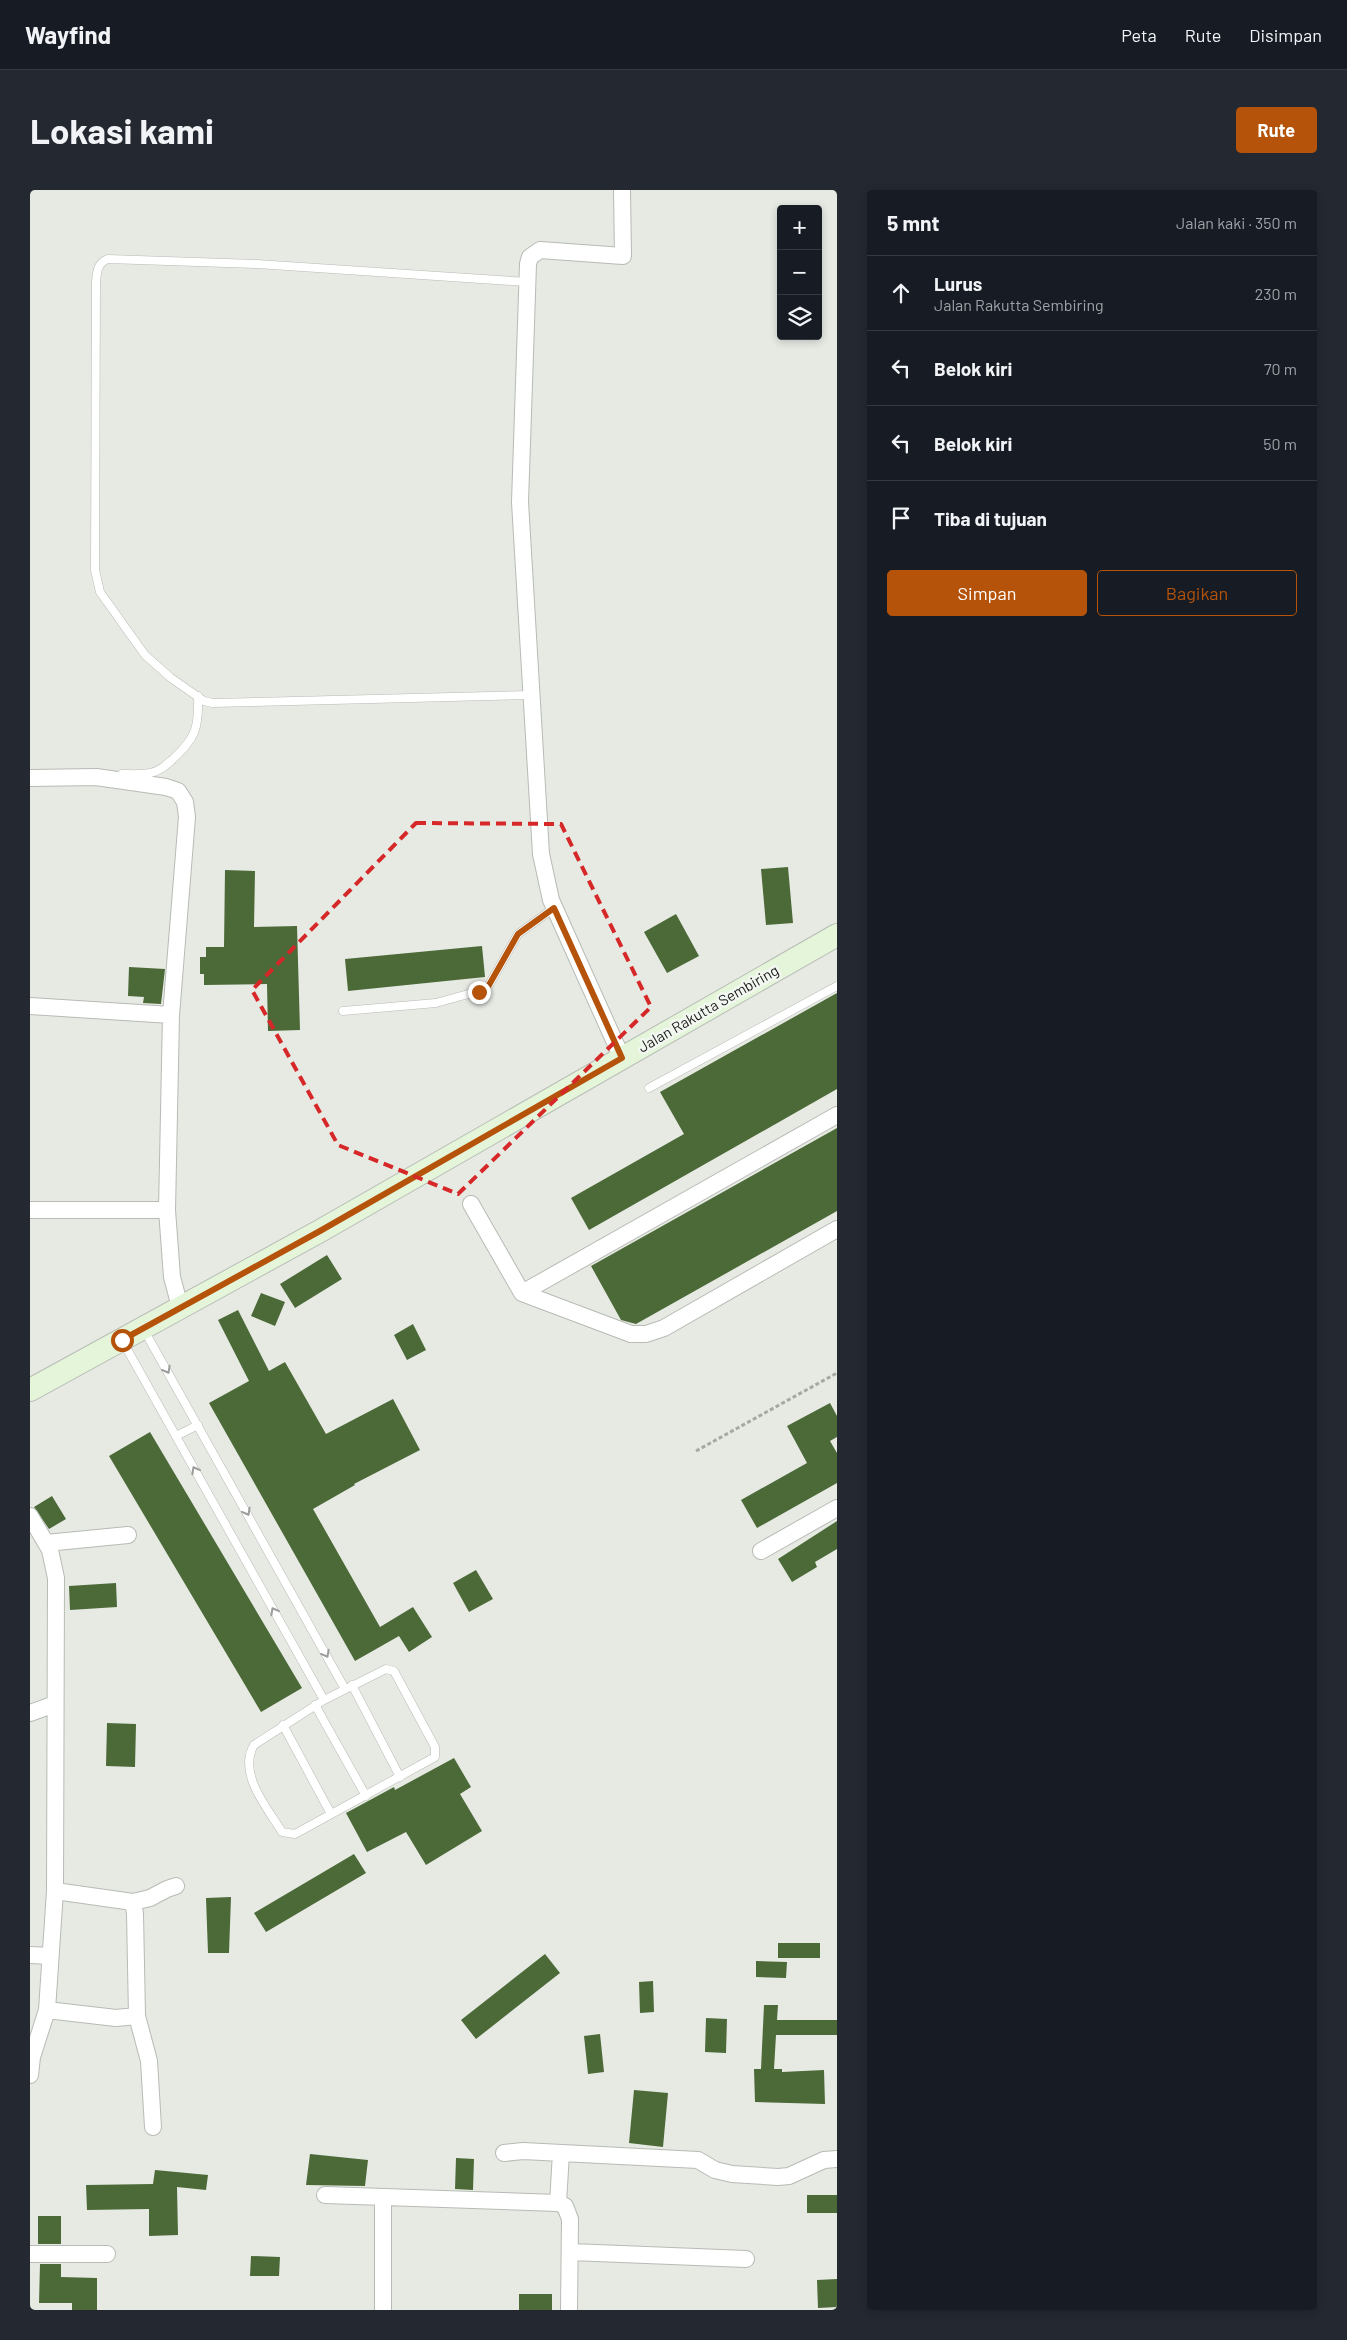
<!DOCTYPE html>
<html lang="id">
<meta charset="utf-8">
<style>
:root{--surface:#171b24;--page:#242831;--text:#f1f3f6;--muted:#9ea1a6;--line:#363941;--accent:#b45309}
body{margin:0;font-family:Barlow,sans-serif;background:var(--page);color:var(--text)}
.controls{position:absolute;right:15px;top:15px;display:grid;overflow:hidden;border-radius:5px;box-shadow:0 2px 8px #0003}
.controls button{width:45px;height:45px;display:grid;place-items:center;padding:0;border:0;border-bottom:1px solid var(--line);background:var(--surface);color:var(--text);font:25px sans-serif}
.stop{position:absolute;width:15px;height:15px;margin:-11px;border:4px solid #b45309;border-radius:50%;background:#fff}
.stop.end{background:#b45309;border-color:#fff;box-shadow:0 1px 5px #0008}
.list{margin:0;padding:0;list-style:none}
h2{display:flex;justify-content:space-between;align-items:center;height:65px;margin:0;padding:0 20px;font-size:21px}
h2 small{font-size:16px;font-weight:400;color:var(--muted)}
.list li{display:grid;grid-template-columns:32px 1fr auto;gap:15px;align-items:center;box-sizing:border-box;height:75px;padding:0 20px;border-top:1px solid var(--line)}
.list b{display:block;font-size:19px;white-space:nowrap}
.list p{margin:0;font-size:16px;white-space:nowrap;color:var(--muted)}
.list em{font-size:16px;font-style:normal;color:var(--muted)}
.actions{display:flex;gap:10px;padding:15px 20px}
.actions a{flex:1;padding:11px 0;border:1px solid var(--accent);border-radius:5px;text-align:center;font-size:18px;color:var(--accent)}
.actions .main{background:var(--accent);color:#fff}
.icon{flex:none;width:28px;height:28px;fill:none;stroke:currentColor;stroke-width:2;stroke-linecap:round;stroke-linejoin:round}
.map{position:relative;flex:none;width:807px;height:2120px;overflow:hidden;border-radius:5px}
header{display:flex;align-items:center;gap:30px;box-sizing:border-box;height:70px;padding:0 25px;background:var(--surface);border-bottom:1px solid var(--line)}
header strong{font-size:24px}
nav{display:flex;gap:28px;margin-inline-start:auto;font-size:18px}
.intro{display:flex;align-items:center;justify-content:space-between;box-sizing:border-box;height:120px;padding:0 30px}
h1{margin:0;font-size:35px}
.button{padding:12px 22px;border-radius:5px;background:var(--accent);color:#fff;font-size:18px;font-weight:700}
main{display:flex;gap:30px;padding:0 30px}
aside{flex:1;background:var(--surface);border-radius:5px;box-shadow:0 2px 8px #0003}
.map>svg:first-child{display:block}
</style>
<header>
<strong>Wayfind</strong>
<nav><a>Peta</a><a>Rute</a><a>Disimpan</a></nav>
</header>
<div class="intro"><h1>Lokasi kami</h1><a class="button">Rute</a></div>
<main>
<div class="map">
<svg width="807" height="2120" viewBox="0 0 807 2120">
<rect width="100%" height="100%" fill="#e6eae3"/>
<path fill="#4c6938" d="M758 677 763 733 736 735 731 679Z
M195 680 225 681 224 737 267 736 270 840 238 841 237 794 174 795V784H170V767H176V757H194Z
M646 724 669 766 637 783 614 742Z
M452 756 455 787 318 801 315 769Z
M99 777 135 779 131 814 113 813 114 807 98 806Z
M807 803V899L559 1040 541 1008 654 944 630 902Z
M807 938V1021L606 1134 591 1130 561 1076Z
M297 1065 312 1089 265 1118 250 1094Z
M231 1103 255 1112 245 1136 221 1126Z
M208 1120 239 1181 255 1172 296 1244 363 1209 390 1260 324 1294 325 1295 283 1319 350 1437 383 1417 402 1447 379 1462 369 1446 325 1471 179 1213 219 1191 188 1130Z
M383 1134 396 1160 377 1170 364 1145Z
M800 1213 807 1226V1247L800 1251 807 1263V1293L727 1338 711 1310 777 1273 757 1236Z
M120 1242 272 1498 231 1522 79 1266Z
M22 1306 36 1329 19 1339 4 1317Z
M807 1331V1359L785 1372 787 1377 762 1392 748 1369Z
M446 1380 463 1409 439 1422 423 1393Z
M86 1393 87 1417 40 1420 39 1396Z
M77 1533 106 1534 105 1577 76 1576Z
M424 1568 441 1597 430 1604 452 1641 396 1675 376 1642 337 1662 316 1623 364 1597 365 1600Z
M324 1664 336 1683 236 1742 224 1723Z
M201 1707 199 1763H178L176 1708Z
M748 1753H790V1768H748Z
M515 1764 530 1783 446 1849 431 1830Z
M726 1771 757 1772 756 1788 726 1787Z
M623 1791 624 1822 610 1823 609 1792Z
M734 1815H748L747 1830H807V1845H746L744 1879H752V1882L794 1880 795 1914 725 1912 724 1879H731Z
M676 1828 697 1829 696 1863 675 1862Z
M570 1844 574 1882 558 1884 554 1846Z
M604 1900 638 1903 633 1957 599 1953Z
M280 1964 338 1970 335 1996 276 1995Z
M426 1968 444 1969 443 2000 425 1999Z
M125 1980 178 1985 176 2000 147 1997 148 2045 119 2046V2019L57 2020 56 1995 123 1994Z
M777 2005H807V2023H777Z
M8 2026H31V2054H8Z
M221 2066 250 2067 249 2086H220Z
M10 2074H31V2087L67 2088V2120H42V2113H9Z
M807 2089V2117L788 2118 787 2090Z
M489 2104H522V2120H489Z"/>
<g fill="none" stroke-linecap="round" stroke-linejoin="round">
<g stroke="#b7bbb5" stroke-width="9">
<path id="service" d="M497 92 227 74 78 69C67 73 67 82 66 92L65 380 70 402 115 465 141 488 174 511 182 513 502 505
M92 584C101 584 111 585 120 583 130 581 136 575 143 569 166 548 169 537 168 506
M313 821 406 813 449 801 459 795 488 744 524 718
M619 898 807 796
M114 1140 315 1499
M93 1152 294 1510
M146 1246 168 1235
M356 1479 364 1481 405 1557V1567L265 1644 252 1642C238 1619 207 1583 224 1555L294 1510Z
M322 1495 370 1587
M285 1515 336 1606
M253 1535 301 1624"/>
</g>
<g stroke="#b7bbb5" stroke-width="18">
<path id="minor" d="M0 588 66 587 136 597 148 601 155 612 157 627 141 825 137 1020 142 1087 150 1117
M0 816 141 825
M592 868 521 710 511 664 490 312 498 74 500 67 510 60 593 66 592 0
M807 925 492 1103 601 1144H616L634 1138 807 1039
M441 1014 492 1103
M0 1020H137
M0 1326 20 1360 26 1388 25 1701 17 1820 2 1867 0 1885
M16 1353 98 1345
M731 1361 807 1318
M0 1523 25 1514
M25 1701 103 1712 105 1724 107 1826 119 1871 123 1937
M103 1712 120 1708 137 1699 146 1696
M0 1765 20 1766
M17 1820 86 1828 107 1826
M474 1963 493 1961 668 1970 685 1980 702 1984 748 1987 759 1986 794 1970 807 1969
M531 1963 528 2013 535 2016 540 2029 539 2120
M295 2005 528 2013
M541 2062 716 2069
M0 2064H77
M353 2120V2008"/>
</g>
<g stroke="#b7bbb5" stroke-width="24">
<path id="secondary" d="M0 1200 290 1041 807 745"/>
</g>
<path stroke="#a5a8a3" stroke-width="3" stroke-dasharray="4 2.5" stroke-linecap="butt" d="M666 1261 807 1183"/>
<use href="#service" stroke="#fff" stroke-width="8"/>
<use href="#minor" stroke="#fff" stroke-width="16"/>
<use href="#secondary" stroke="#e5f5da" stroke-width="22"/>
</g>
<defs><path id="oneway-chevron" d="M-2-3.5L2.5 0L-2 3.5" fill="none" stroke-width="1.6" stroke-linecap="round" stroke-linejoin="round" transform="scale(1.25)"/></defs>
<g stroke="#9b9c9b">
<use href="#oneway-chevron" transform="translate(137 1180) rotate(61)"/>
<use href="#oneway-chevron" transform="translate(165 1280) rotate(-119)"/>
<use href="#oneway-chevron" transform="translate(217 1322) rotate(61)"/>
<use href="#oneway-chevron" transform="translate(244 1421) rotate(-119)"/>
<use href="#oneway-chevron" transform="translate(296 1464) rotate(61)"/>
</g>
<g fill="none" stroke-linecap="round" stroke-linejoin="round">
<path stroke="#b45309" stroke-width="6" d="M92 1150 290 1041 592 868 524 718 488 744 459 795 449 802"/>
</g>
<path fill="none" stroke="#d62828" stroke-width="4" stroke-dasharray="10 6" stroke-linejoin="round" d="M386 633 531 634 621 817 428 1004 308 955 222 800Z"/>
<g text-anchor="middle" dominant-baseline="central" stroke-width="5" stroke-linejoin="round" paint-order="stroke">
<g font-size="15" fill="#212220" stroke="#f3f7f1">
<text transform="translate(678 818) rotate(-30)">Jalan Rakutta Sembiring</text>
</g>
</g>
</svg>
<div class="controls">
<button>+</button>
<button>−</button>
<button><svg class="icon" aria-label="layers" viewBox="0 0 24 24"><path d="M12 4l9 5-9 5-9-5zM3 14l9 5 9-5"/></svg></button>
</div>
<div class="stop" style="left:92px;top:1150px"></div>
<div class="stop end" style="left:449px;top:802px"></div>
</div>
<aside>
<h2>5 mnt<small>Jalan kaki · 350 m</small></h2>
<ul class="list">
<li><svg class="icon" aria-label="ahead" viewBox="0 0 24 24"><path d="M12 20V5M6 11l6-6 6 6"/></svg><div><b>Lurus</b><p>Jalan Rakutta Sembiring</p></div><em>230 m</em></li>
<li><svg class="icon" aria-label="left" viewBox="0 0 24 24"><path d="M17 20v-9H6M10 6l-5 5 5 5"/></svg><div><b>Belok kiri</b></div><em>70 m</em></li>
<li><svg class="icon" aria-label="left" viewBox="0 0 24 24"><path d="M17 20v-9H6M10 6l-5 5 5 5"/></svg><div><b>Belok kiri</b></div><em>50 m</em></li>
<li><svg class="icon" aria-label="arrive" viewBox="0 0 24 24"><path d="M6 21V4h12l-3 4 3 4H6"/></svg><div><b>Tiba di tujuan</b></div></li>
</ul>
<div class="actions"><a class="main">Simpan</a><a>Bagikan</a></div>
</aside>
</main>
